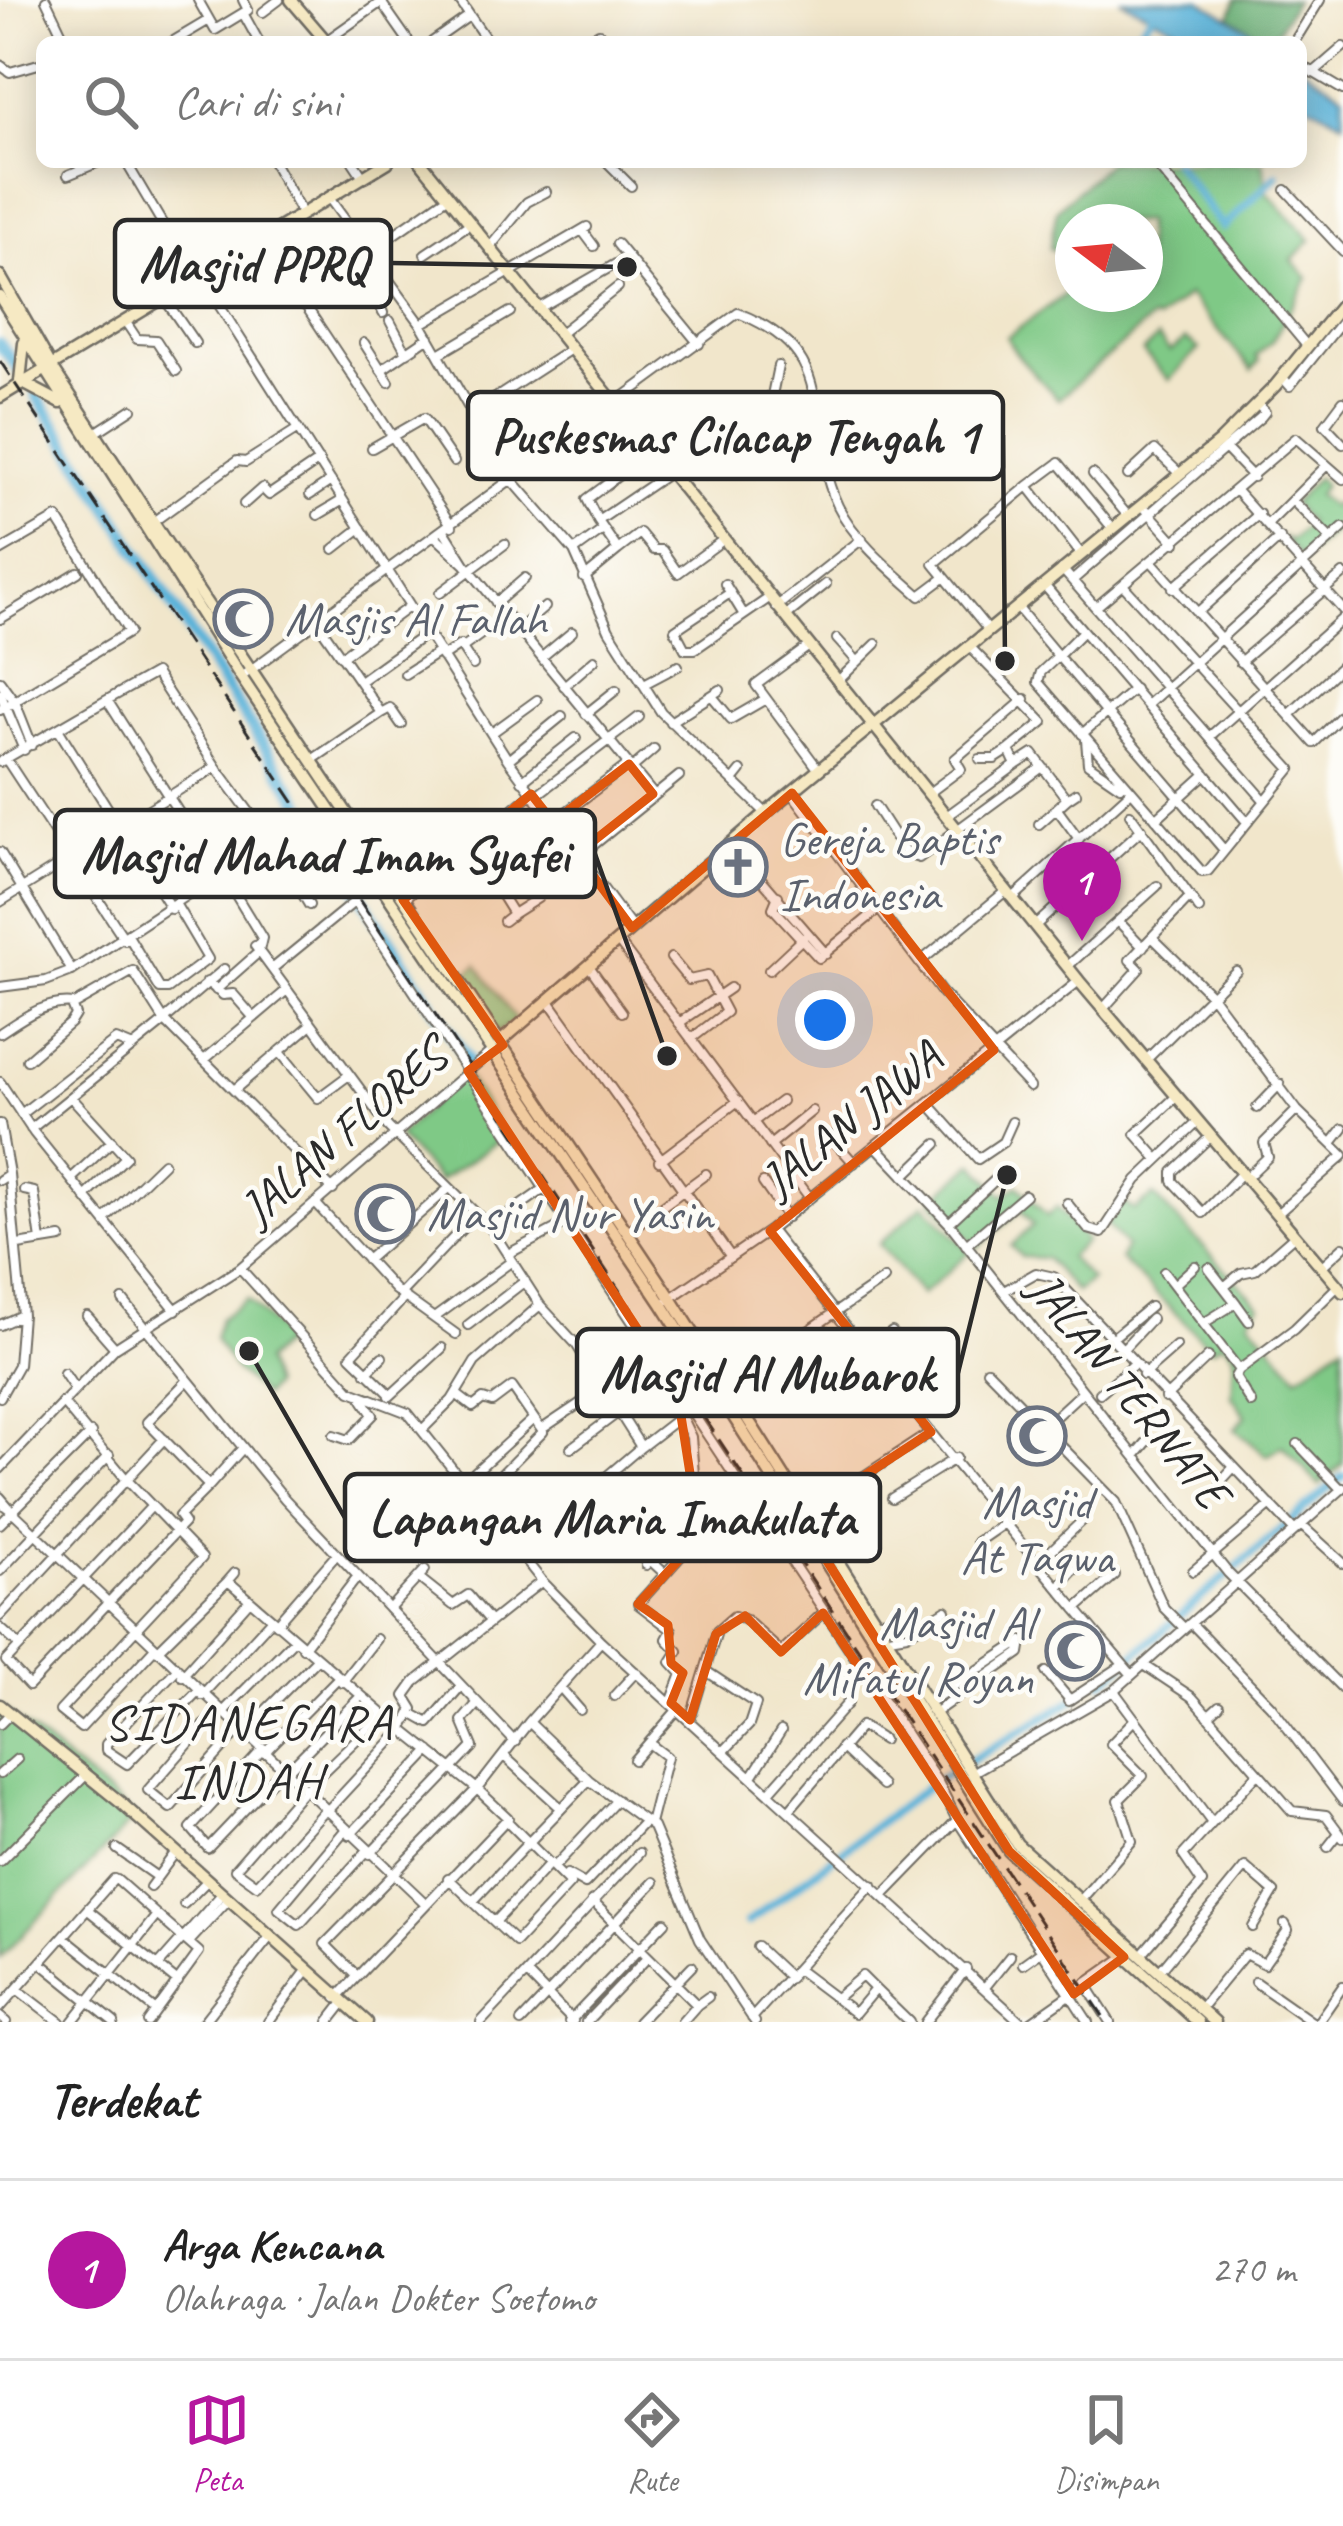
<!DOCTYPE html>
<html lang="id">
<meta charset="utf-8">
<style>
:root{--surface:#fff;--page:#f2f2f2;--text:#222;--muted:#767676;--line:#e0e0e0;--accent:#b5179e}
body{margin:0;font-family:Caveat,sans-serif;background:var(--page);color:var(--text)}
.compass{position:absolute;left:1055px;top:204px;width:108px;height:108px;border-radius:50%;background:var(--surface);box-shadow:0 6px 30px #0003;rotate:286deg}
.you{position:absolute;left:825px;top:1020px;width:42px;height:42px;margin:-30px;border:9px solid #fff;border-radius:50%;background:#1a73e8;box-shadow:0 0 0 18px #1a73e833}
.badge{display:grid;place-items:center;width:78px;height:78px;border-radius:50%;background:var(--accent);color:#fff;font-size:39px;font-weight:700}
.pin{position:absolute;translate:-50% -99px;filter:drop-shadow(0 3px 6px #0008)}
.pin::after{content:'';position:absolute;top:63px;width:42px;height:36px;background:inherit;clip-path:polygon(0 0,100% 0,50% 100%)}
.list{margin:0;padding:0;list-style:none}
h2{display:flex;justify-content:space-between;align-items:center;height:156px;margin:0;padding:0 48px;font-size:51px}
h2 small{font-size:39px;font-weight:400;color:var(--muted)}
.list li{display:grid;grid-template-columns:78px 1fr auto;gap:36px;align-items:center;box-sizing:border-box;height:180px;padding:0 48px;border-top:3px solid var(--line)}
.list b{display:block;font-size:45px;white-space:nowrap}
.list p{margin:0;font-size:39px;white-space:nowrap;color:var(--muted)}
.list em{font-size:39px;font-style:normal;color:var(--muted)}
.icon{flex:none;width:66px;height:66px;fill:none;stroke:currentColor;stroke-width:2;stroke-linecap:round;stroke-linejoin:round}
.map{position:relative;flex:none;width:1343px;height:2022px;overflow:hidden}
.search{position:absolute;background:var(--surface);box-shadow:0 6px 30px #0003;left:36px;right:36px;top:36px;height:132px;display:flex;align-items:center;gap:30px;box-sizing:border-box;padding:0 42px;border-radius:18px;color:var(--muted);font-size:45px}
.sheet{height:336px;background:var(--surface)}
nav{display:flex;justify-content:space-around;align-items:center;box-sizing:border-box;height:168px;border-top:3px solid var(--line);background:var(--surface);font-size:33px;color:var(--muted)}
nav a{display:grid;justify-items:center;gap:6px}
nav .on{color:var(--accent)}
.map>svg:first-child{display:block}
</style>
<div class="map">
<svg width="1343" height="2022" viewBox="0 0 1343 2022">
<rect width="100%" height="100%" fill="#fdfcf7"/>
<filter id="ink" filterUnits="userSpaceOnUse"><feTurbulence type="fractalNoise" baseFrequency=".00833" numOctaves="2"/><feDisplacementMap in="SourceGraphic" scale="24" xChannelSelector="R" yChannelSelector="G"/><feConvolveMatrix kernelMatrix="1 2 1 2 8 2 1 2 1" color-interpolation-filters="sRGB"/></filter>
<filter id="wash" filterUnits="userSpaceOnUse"><feTurbulence type="fractalNoise" baseFrequency=".004" numOctaves="4" result="noise"/><feDisplacementMap in="SourceGraphic" scale="48" xChannelSelector="R" yChannelSelector="G"/><feGaussianBlur stdDeviation="2.7" result="paint"/><feColorMatrix in="noise" values="0 0 0 0 0 0 0 0 0 0 0 0 0 0 0 0 0 1.4 0 .05"/><feComposite in="paint" operator="in"/></filter>
<g filter="url(#wash)">
<rect width="100%" height="100%" fill="#f1e6cb"/>
<path fill="#7fc986" stroke="#557a58" stroke-width="3" d="M1108 162H1263L1268 193 1311 240 1292 260 1308 278 1272 341 1256 356 1259 361 1252 370 1188 295 1157 320 1151 319 1058 399C1043 381 1015 358 1007 337L1073 289V294H1145V222H1073V258L1050 248 1057 210Z
M1158 337 1170 352 1186 339 1199 349 1169 380 1143 352Z
M1317 478 1324 485 1317 495 1331 507 1343 499V522L1303 560 1282 537 1291 540 1309 523 1292 504Z
M477 965 516 1020 497 1033 460 979Z
M465 1073 504 1137 439 1181 398 1136Z
M974 1163 1004 1196 1018 1185 1047 1216 1057 1207 1086 1241 1069 1257 1091 1280 1076 1292 1045 1258 1022 1257 1011 1246 1033 1225 1021 1210 978 1248 932 1200Z
M1154 1196 1260 1305 1249 1319 1298 1376 1343 1344V1464L1319 1485 1283 1446 1267 1456 1235 1429 1246 1416 1232 1396 1234 1353 1223 1342 1212 1349 1120 1259 1126 1247 1107 1225 1121 1201 1134 1210Z
M924 1204 970 1252 921 1295 879 1244Z
M247 1299 287 1339 264 1362 272 1386 264 1396 237 1372 214 1339 220 1319Z
M0 1706 136 1817 0 1958Z"/>
<path fill="#67ad73" stroke="#496c4f" stroke-width="3" d="M1236 0H1295L1270 42 1230 17Z"/>
<path fill="#5cb3d9" stroke="#446f82" stroke-width="3" d="M1120 0H1200L1270 42H1205Z
M1301 66 1343 94V122L1301 99Z"/>
<g fill="none" stroke-linecap="round" stroke-linejoin="round">
<path stroke="#5cb3d9" stroke-width="8" d="M1131 42 1156 9
M1174 162 1223 228 1277 175
M1103 1682 1343 1476
M747 1923 932 1783 1075 1699"/>
<path stroke="#5cb3d9" stroke-width="12" d="M0 344 22 374
M36 395 469 1062"/>
</g>
</g>
<g filter="url(#ink)">
<g fill="none" stroke-linecap="round" stroke-linejoin="round">
<g stroke="#706c63" stroke-width="12">
<path id="street" d="M46 0 66 42
M198 0 215 30 243 13
M243 0 248 10 243 13 259 42
M459 0 488 42
M381 2 409 42
M263 12 279 0
M326 41 384 0
M172 42 209 20
M432 42 469 16
M584 42 599 33
M1294 42 1320 0
M0 65 10 72 42 63
M1301 65 1343 90
M1313 73 1343 47
M126 162 195 279
M273 162 302 214
M353 162 363 177
M607 162 631 186
M1154 162 1307 346
M68 175 99 162
M1286 190 1343 251
M329 198 421 324 511 482
M292 220 307 243 300 251 310 271
M582 230 594 246
M617 244 699 344
M490 247 527 202 546 192
M367 253 449 196
M425 254 471 223
M200 275 508 760 632 928
M294 288 452 526
M164 298 195 343
M303 305 321 295
M539 308 628 257
M383 313 378 300 395 289
M125 321 137 339 156 340 176 371
M390 321 407 353
M421 324 587 227
M559 334 618 287
M364 343 389 382
M439 354 510 312
M381 370 429 337
M1283 378 1290 386 1343 320
M1343 401 1325 425 1343 444
M472 413 571 349
M95 433 132 409
M372 448 424 418 454 462
M1225 448 1253 477
M1093 474 1128 516
M1128 475 1155 450 1180 474
M513 481 574 551 609 630 661 712 766 813
M1237 492 1343 610
M310 495 331 481
M1292 500 1331 539
M244 504 262 488 269 495 319 461
M1142 505 1176 543
M318 515 343 500
M598 521 587 499 618 476
M153 522 237 461 246 462 298 429
M1268 524 1326 466
M437 538 465 564 445 532
M334 549 361 528
M618 550 640 533 654 550H662L678 573 723 540
M0 551 57 518 129 632 0 710
M574 551 603 530
M1081 554 1028 486 1059 463 1113 529
M1152 562 1314 743 1343 714
M465 564 653 794
M584 578 618 550 598 521 707 447 720 402 771 400 778 366
M1073 580 1261 417 1265 412 1258 405
M725 584 744 615
M1044 585 1083 631 1058 656 1224 850
M1123 585 1291 769 1265 801
M1173 588 1259 514
M440 593 505 544
M730 593 675 630 685 649H695L769 598
M496 603 525 578
M776 607 862 539
M1017 607 1058 656 1041 672 1038 682 1202 872 1208 871 1265 801 1062 569
M1096 607 1296 438 1343 479
M1197 613 1280 538
M786 616 826 584
M0 619 78 572
M318 623 341 656
M518 630 545 607
M989 631 934 564 1028 486
M1083 631 1247 822
M837 639 857 661
M809 646 756 685 819 770
M462 648 480 635
M442 657 460 645 473 665
M542 657 572 632
M1240 662 1343 574
M405 674 439 652
M241 677 738 313C846 355 799 424 838 506 855 541 891 570 920 596L944 578
M0 681 15 702 32 745
M360 681 427 633
M838 681 876 644
M644 684 678 666
M564 686 594 660
M0 693 24 750
M712 696 731 719 764 700
M107 700 155 673 216 767
M1147 705 1343 528
M586 714 616 690
M1289 715 1343 665
M670 722 720 690
M401 724 390 708 381 713 342 656 410 606
M58 729 171 909
M493 732 537 700
M1082 734 1134 689
M1209 737 1343 618
M1086 740 1088 764 1120 786
M6 759 125 940
M980 759H995L1009 750
M312 760 381 713
M508 760 562 716
M0 762 107 700 220 877
M1016 765 1033 754 1067 799 1076 793
M632 768 654 749
M522 781 576 738
M733 781 741 771
M792 793 942 993 1030 1087
M929 793 961 769 955 759 1025 699
M534 797 639 717
M875 806 906 854 919 858 1041 768
M1057 809 1079 839
M1130 814 1199 909
M948 815 1016 765 1009 750 1043 722 969 646
M1156 819 1206 774
M553 822 629 764
M1039 824 1067 799
M483 833 534 893 679 776
M270 840 309 905
M471 843 494 869 488 874 513 914 504 921
M731 844 826 954
M1066 851 1089 875
M0 852 72 971
M326 858 690 1409 681 1416 691 1437 699 1536 638 1604 672 1630 667 1639 678 1651 671 1662 682 1674 671 1703
M223 874 262 938 259 951
M778 896 773 908 819 958 880 908
M1014 897 1129 793
M404 899 531 794
M0 902 216 767 270 840 72 971 46 981 0 987
M513 914 538 898 534 893
M1119 922 1143 947
M1037 924 1142 829
M129 937 160 989H168L208 959 176 905
M1153 938 1211 995 1297 1110 1343 1155
M618 941 810 1198
M255 946 388 1127 490 1227 540 1305 576 1344 641 1447 681 1416
M671 958 689 980 707 976 726 1012 691 1039
M920 962 1007 890
M1070 964 1157 886
M589 966 622 1012
M272 969 354 902
M769 970 803 938
M207 982 223 995 233 994 254 1018
M216 990 259 952
M549 1001 731 1257
M1103 1009 1139 969 1130 960 1190 897
M164 1020 224 969
M679 1023 730 988
M0 1033C24 1017 47 1000 75 1004L133 971 164 1020 333 1190
M280 1052 318 1098 349 1075
M27 1060 70 1023 75 1015 71 1005
M204 1060 287 990
M1146 1060 1236 971
M0 1082 34 1133 176 1310
M234 1090 312 1024
M72 1098 126 1157 85 1197
M928 1103 978 1159 1003 1142 1012 1122
M1257 1108 1280 1084
M21 1114 116 1040 133 1047
M753 1122 781 1101
M0 1124 9 1174
M31 1129 165 1021
M829 1135 854 1163
M1211 1136 1173 1172V1181L1203 1213 1242 1173
M1332 1143 1343 1129
M770 1145 812 1111
M876 1146 949 1223 1228 1573 1343 1689
M1158 1159 1136 1134 1177 1096
M659 1161 738 1101
M904 1176 937 1144
M1246 1178 1268 1157 1264 1143 1297 1110
M71 1179 112 1141
M0 1180 9 1174 22 1315
M763 1183 787 1217
M24 1190 34 1192 41 1241
M1067 1203 1088 1229 1102 1233 1137 1180 1198 1122
M317 1205 395 1290 456 1334
M1277 1214 1343 1156
M104 1220 163 1163
M949 1223 995 1180
M490 1227 544 1189
M770 1230C888 1381 1008 1530 1132 1675
M627 1232 706 1174
M18 1245 61 1238
M966 1245 1025 1195
M508 1254 566 1223
M367 1260 448 1189
M1321 1267 1343 1247
M240 1268 351 1391 408 1413 542 1581 601 1641 1021 2022
M1209 1268 1236 1303
M1164 1272 1239 1370 1294 1329 1338 1286
M1174 1285 1195 1266
M1224 1287 1241 1273 1255 1270 1295 1235
M1004 1291 1036 1273 1054 1277 1294 1530
M400 1294 476 1214
M123 1300 285 1499 515 1742
M668 1300 770 1230 1079 981
M87 1316 115 1348
M434 1318 512 1261
M1207 1321 1236 1303 1249 1321
M0 1325 22 1315 18 1365 0 1397
M468 1325 525 1281
M1110 1340 1150 1307
M1121 1351 1151 1319
M865 1354 892 1332
M987 1370 1116 1502 1164 1608 1183 1627
M1239 1370 1235 1377 1251 1403
M64 1373 74 1388
M366 1373 382 1357
M1143 1375 1176 1346
M728 1386 884 1279
M1100 1393 1133 1365
M456 1394 473 1407 483 1399 492 1402 512 1387 543 1432 479 1497
M391 1395 351 1356 404 1298
M390 1396 442 1348
M1165 1398 1208 1357
M62 1402 126 1479 202 1558 60 1711 81 1728 154 1649
M690 1409 939 1784 957 1820
M1046 1425 1082 1392
M542 1429 603 1388
M422 1430 452 1400 475 1362 540 1305
M334 1435 349 1440 373 1415 363 1400
M1298 1444 1341 1489
M571 1448 668 1375
M1135 1456 1146 1443
M0 1469 115 1348 240 1268 492 1051
M465 1481 531 1421
M1221 1481 1233 1468
M209 1486 242 1449
M587 1493 641 1447
M0 1497 12 1511 0 1502
M892 1498 956 1458
M152 1506 6 1661 29 1686 184 1523 179 1516 209 1486 147 1422 185 1383
M12 1511 424 1902
M809 1512 931 1432
M0 1524 91 1433
M1301 1525 1343 1563
M977 1542 1006 1522
M650 1560 673 1532
M1038 1563 1081 1522
M646 1565 650 1560 663 1572
M0 1571 109 1455
M1193 1571 1271 1505
M235 1573 228 1581 383 1714 303 1791 235 1869 257 1885 324 1811
M419 1578 453 1605 468 1595 490 1621
M1058 1587 1074 1570
M389 1609 425 1570
M1076 1609 1115 1575
M0 1616 164 1439
M878 1620 892 1619 900 1631
M1191 1623 1271 1706 1343 1801
M276 1624 337 1554
M0 1628 20 1646
M889 1637 907 1634 946 1610
M303 1648 358 1576
M157 1651 228 1581
M1144 1665 1192 1697 1292 1811 1326 1815 1343 1838
M176 1670 106 1744V1750L127 1764 198 1691
M706 1671 756 1704 749 1725 725 1750
M1046 1672 1070 1700
M182 1676 248 1602
M342 1682 376 1639
M560 1687 580 1710
M1114 1691 1212 1823
M202 1695 271 1620
M614 1696 636 1672
M1068 1701 1123 1665
M930 1702 1022 1641 1020 1653 937 1711
M218 1710 148 1790 170 1808 239 1730
M222 1713 294 1640
M411 1713 429 1723 460 1687
M1208 1716 1219 1706
M690 1720 717 1631 734 1616 746 1620 781 1652 823 1613
M529 1722 601 1641
M0 1724 11 1713
M403 1730 477 1789 529 1722 589 1780
M243 1733 316 1660
M841 1747 882 1786
M261 1751 191 1828 208 1848 282 1770
M264 1753 337 1679
M504 1756 561 1808
M634 1760 678 1709
M975 1771 1114 1691 1343 1488
M285 1773 360 1697
M0 1774 17 1759
M753 1775 781 1731
M771 1790 848 1703
M790 1809 861 1726 883 1740
M326 1812 402 1730 413 1709 405 1696 415 1682 542 1581
M650 1824 667 1757 650 1744
M345 1830 279 1909 299 1925 367 1851
M350 1835 430 1751
M531 1840 589 1780 653 1827 700 1939 755 2022
M1328 1847 1339 1833
M117 1849 157 1877
M370 1854 473 1747 462 1721 476 1705
M0 1861 86 1775
M557 1864 617 1800
M567 1874 585 1884 645 1821
M117 1880 199 1952 148 2022
M150 1887 175 1853
M884 1895 957 1820 1088 2022
M473 1901 529 1842
M592 1901 697 2005 682 2022
M1080 1901 1132 1841 1119 1800 1143 1776 1111 1744 1135 1719
M184 1904 206 1882
M88 1910 178 1982
M496 1921 550 1863
M64 1937 156 2011
M190 1941 227 1901
M757 1947 790 1978
M1141 1955 1202 1883 1183 1855 1258 1773
M41 1963 114 2022
M1023 1964 1041 1951
M158 1966 221 1895
M798 1970 855 2013 875 1989 909 2022
M1159 1972 1245 1867 1274 1892 1253 1927
M527 1974 573 2021
M356 1975 325 1944 477 1789 508 1818
M1255 1982 1312 2022
M986 1986 1010 1956
M1087 1986 1110 2022
M17 1989 60 2022
M337 1998 506 1820 570 1884 516 1942 448 1878
M836 1998 862 1976 875 1989
M697 2005 708 1997
M0 2008 114 1879
M1200 2009 1245 1954 1264 1964 1288 1930 1285 1924
M0 2017 6 2022
M752 2018 872 1885
M72 2022 157 1915
M203 2022 269 1938
M268 2022 306 1972
M329 2022 343 2004
M481 2022 639 1853
M521 2022 654 1882
M569 2022 665 1922
M586 2022 648 1957
M638 2022 692 1966
M925 2022 966 1969
M1031 2022 1124 1957
M1318 2022 1343 1986"/>
</g>
<g stroke="#706c63" stroke-width="15">
<path id="secondary" d="M291 0 327 42
M421 162 1079 981 1343 1292
M0 276 53 369 177 559 671 1298 1017 1844 1215 2022
M0 297 241 677 662 1304 1009 1851 1198 2022
M20 381 24 343
M27 385 61 403
M0 397 388 162
M499 1043 766 813 1219 442 1275 386 1343 303
M0 1705 120 1802 367 2022"/>
</g>
<use href="#street" stroke="#fff" stroke-width="8"/>
<use href="#secondary" stroke="#f6e9c3" stroke-width="10"/>
<path stroke="#2b2b2b" stroke-width="3" stroke-dasharray="18 9" stroke-linecap="butt" d="M0 361 1107 2022"/>
</g>
</g>
<path fill="#df570e" fill-opacity="0.2" stroke="#df570e" stroke-width="9" stroke-linejoin="round" d="M629 764 653 794 577 854 632 928 792 793 994 1050 770 1231 931 1432 809 1512 821 1531 812 1537 1009 1851 1124 1957 1074 1994 823 1613 781 1652 745 1616 716 1634 690 1720 671 1703 683 1673 671 1663 668 1625 638 1604 700 1537 681 1416 690 1409 468 1071 503 1045 403 900 531 794 553 822Z"/>
<defs>
<g id="mosque-ring" transform="scale(3)"><circle r="9.5" fill="#fdfcf7" stroke="#6b7280" stroke-width="1.5"/><path d="M3.5-4.9A6 6 0 1 0 3.5 4.9A5 5 0 1 1 3.5-4.9Z" fill="#6b7280"/></g>
<g id="church-ring" transform="scale(3)"><circle r="9.5" fill="#fdfcf7" stroke="#6b7280" stroke-width="1.5"/><path d="M-1.2-6h2.4v3.5h3.3v2.4h-3.3V6h-2.4V-.1h-3.3v-2.4h3.3Z" fill="#6b7280"/></g>
</defs>
<g fill-rule="evenodd">
<use href="#mosque-ring" x="243" y="619"/>
<use href="#church-ring" x="738" y="867"/>
<use href="#mosque-ring" x="385" y="1214"/>
<use href="#mosque-ring" x="1037" y="1436"/>
<use href="#mosque-ring" x="1075" y="1651"/>
</g>
<g text-anchor="middle" dominant-baseline="central" stroke-width="9" stroke-linejoin="round" paint-order="stroke">
<g font-size="48" fill="#5b616d" stroke="#fdfcf7" text-anchor="start">
<text x="285" y="619">Masjis Al Fallah</text>
<text x="780" y="839">Gereja Baptis<tspan x="780" dy="55">Indonesia</tspan></text>
<text x="427" y="1214">Masjid Nur Yasin</text>
<text x="1037" y="1502" text-anchor="middle">Masjid<tspan x="1037" dy="55">At Taqwa</tspan></text>
<text x="1033" y="1623" text-anchor="end">Masjid Al<tspan x="1033" dy="55">Mifatul Royan</tspan></text>
</g>
<g font-size="48" fill="#2b2b2b" stroke="#fdfcf7">
<text transform="translate(851 1119) rotate(-39)">JALAN JAWA</text>
<text transform="translate(343 1132) rotate(-41)">JALAN FLORES</text>
<text transform="translate(1129 1390) rotate(51)">JALAN TERNATE</text>
</g>
<g font-size="51" letter-spacing="3" fill="#2b2b2b" stroke="#fdfcf7">
<text x="249" y="1722">SIDANEGARA<tspan x="249" dy="59">INDAH</tspan></text>
</g>
</g>
<path fill="none" stroke="#2b2b2b" stroke-width="4.5" d="M627 267L391 263M1005 661L1003 435M667 1056L595 854M1007 1175L958 1373M249 1351L345 1518"/>
<g fill="#2b2b2b" stroke="#fdfcf7" stroke-width="4.5">
<circle cx="627" cy="267" r="12"/>
<circle cx="1005" cy="661" r="12"/>
<circle cx="667" cy="1056" r="12"/>
<circle cx="1007" cy="1175" r="12"/>
<circle cx="249" cy="1351" r="12"/>
</g>
<g fill="#fdfcf7" stroke="#2b2b2b" stroke-width="4.5">
<rect x="115" y="220" width="276" height="87" rx="12"/>
<rect x="468" y="392" width="535" height="87" rx="12"/>
<rect x="55" y="810" width="540" height="87" rx="12"/>
<rect x="577" y="1329" width="381" height="87" rx="12"/>
<rect x="345" y="1474" width="535" height="87" rx="12"/>
</g>
<g font-size="51" text-anchor="middle" font-weight="bold" fill="#2b2b2b">
<text x="253" y="281">Masjid PPRQ</text>
<text x="735" y="453">Puskesmas Cilacap Tengah 1</text>
<text x="325" y="872">Masjid Mahad Imam Syafei</text>
<text x="767" y="1391">Masjid Al Mubarok</text>
<text x="612" y="1535">Lapangan Maria Imakulata</text>
</g>
</svg>
<svg class="compass" viewBox="-18 -18 36 36"><path d="M0-13l5 13h-10z" fill="#e53935"/><path d="M0 13l5-13h-10z" fill="#767676"/></svg>
<div class="you"></div>
<div class="pin badge" style="left:1082px;top:941px">1</div>
<div class="search"><svg class="icon" aria-label="search" viewBox="0 0 24 24"><circle cx="10" cy="10" r="6"/><path d="M15 15l6 6"/></svg>Cari di sini</div>
</div>
<section class="sheet">
<h2>Terdekat<small></small></h2>
<ul class="list">
<li><span class="badge">1</span><div><b>Arga Kencana</b><p>Olahraga · Jalan Dokter Soetomo</p></div><em>270 m</em></li>
</ul>
</section>
<nav>
<a class="on"><svg class="icon" aria-label="map" viewBox="0 0 24 24"><path d="M3 6l6-2 6 2 6-2v14l-6 2-6-2-6 2zM9 4v14M15 6v14"/></svg>Peta</a>
<a><svg class="icon" aria-label="directions" viewBox="0 0 24 24"><path d="M12 3l9 9-9 9-9-9zM9 14v-3h6M13 9l2 2-2 2"/></svg>Rute</a>
<a><svg class="icon" aria-label="saved" viewBox="0 0 24 24"><path d="M7 4h10v16l-5-4-5 4z"/></svg>Disimpan</a>
</nav>
